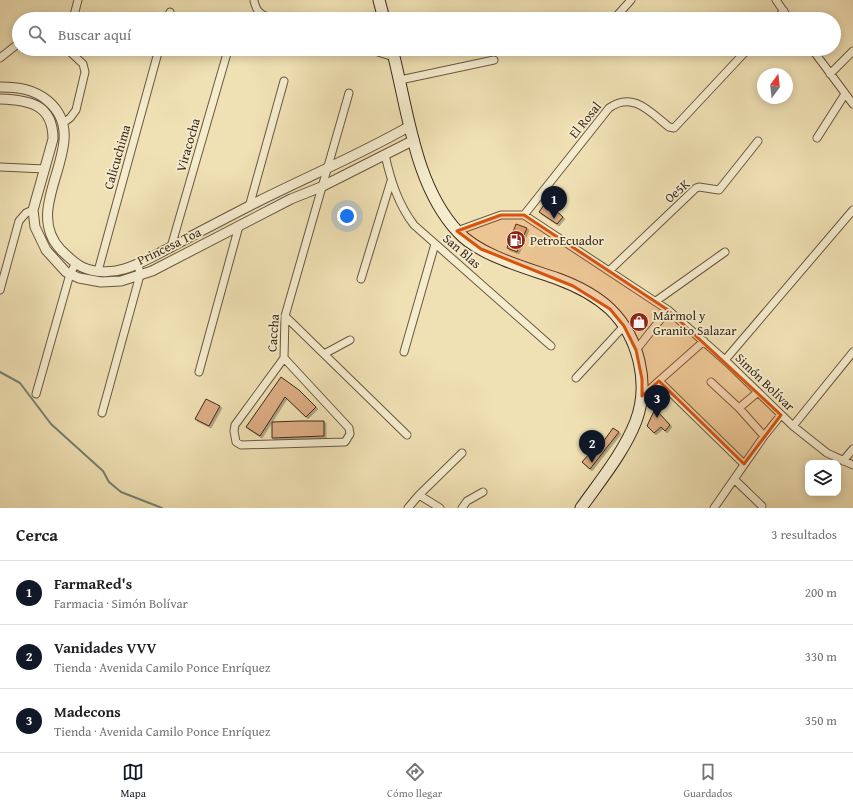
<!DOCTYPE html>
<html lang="es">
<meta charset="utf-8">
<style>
:root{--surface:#fff;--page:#f2f2f2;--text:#202124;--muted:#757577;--line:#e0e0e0;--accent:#111827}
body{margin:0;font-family:"Gentium Book Plus",serif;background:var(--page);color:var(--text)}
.controls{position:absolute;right:12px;bottom:12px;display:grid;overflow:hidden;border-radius:8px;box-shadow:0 2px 10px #0003}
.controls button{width:36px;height:36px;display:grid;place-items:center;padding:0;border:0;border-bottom:1px solid var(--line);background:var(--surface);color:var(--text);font:20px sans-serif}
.compass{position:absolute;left:757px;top:68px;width:36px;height:36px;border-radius:50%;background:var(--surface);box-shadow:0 2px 10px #0003;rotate:15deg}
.you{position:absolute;left:347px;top:216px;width:14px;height:14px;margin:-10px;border:3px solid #fff;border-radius:50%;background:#1a73e8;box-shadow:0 0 0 6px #1a73e833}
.badge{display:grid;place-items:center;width:26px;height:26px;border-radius:50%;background:var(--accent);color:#fff;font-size:13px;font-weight:700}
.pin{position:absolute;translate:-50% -33px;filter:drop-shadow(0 1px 2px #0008)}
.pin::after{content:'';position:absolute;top:21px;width:14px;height:12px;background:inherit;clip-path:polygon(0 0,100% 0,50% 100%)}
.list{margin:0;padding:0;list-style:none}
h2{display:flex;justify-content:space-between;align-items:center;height:52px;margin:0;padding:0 16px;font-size:17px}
h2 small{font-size:13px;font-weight:400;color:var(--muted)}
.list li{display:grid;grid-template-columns:26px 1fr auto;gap:12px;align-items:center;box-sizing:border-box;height:64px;padding:0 16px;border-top:1px solid var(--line)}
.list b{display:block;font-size:15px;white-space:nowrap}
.list p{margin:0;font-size:13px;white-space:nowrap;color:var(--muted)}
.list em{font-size:13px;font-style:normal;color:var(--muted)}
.icon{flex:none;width:22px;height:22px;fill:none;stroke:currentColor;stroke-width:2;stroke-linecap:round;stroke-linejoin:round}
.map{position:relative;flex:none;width:853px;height:508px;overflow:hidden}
.search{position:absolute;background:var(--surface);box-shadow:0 2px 10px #0003;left:12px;right:12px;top:12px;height:44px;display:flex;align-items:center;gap:10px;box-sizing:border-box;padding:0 14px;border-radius:22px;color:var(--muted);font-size:15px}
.sheet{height:244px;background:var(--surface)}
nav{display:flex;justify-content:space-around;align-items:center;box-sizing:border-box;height:56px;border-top:1px solid var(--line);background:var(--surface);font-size:11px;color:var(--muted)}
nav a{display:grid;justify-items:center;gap:2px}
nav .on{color:var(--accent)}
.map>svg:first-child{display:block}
</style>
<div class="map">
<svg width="853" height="508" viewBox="0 0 853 508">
<defs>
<filter id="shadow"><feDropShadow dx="2" dy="2" stdDeviation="0" flood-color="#0004"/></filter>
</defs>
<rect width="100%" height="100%" fill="#f0e1b4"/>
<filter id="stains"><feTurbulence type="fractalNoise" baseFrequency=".005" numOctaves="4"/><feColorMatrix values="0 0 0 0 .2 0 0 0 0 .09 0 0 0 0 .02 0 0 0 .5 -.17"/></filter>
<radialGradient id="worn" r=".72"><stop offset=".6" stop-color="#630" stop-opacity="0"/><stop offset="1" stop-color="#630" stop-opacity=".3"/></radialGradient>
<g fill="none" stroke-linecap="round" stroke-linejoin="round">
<path stroke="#748273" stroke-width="2" d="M0 372 20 383 51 424 103 471 109 482 121 492 162 508"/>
</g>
<path fill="#dfad85" stroke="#3a291b" filter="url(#shadow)" d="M546 202 563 217 557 224 539 212Z
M516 224 527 228 517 252 507 248Z
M638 317 645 323 641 328 634 321Z
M281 377 299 390 316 407 306 417 285 397 260 436 246 427Z
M206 399 220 406 209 426 195 419Z
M654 411 658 412 670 425 665 431 661 427 654 433 647 426Z
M300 421H324V436L272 438V422Z
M613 428 619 432 590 469 582 462 590 453 593 456Z"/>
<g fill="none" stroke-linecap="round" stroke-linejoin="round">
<g stroke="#685741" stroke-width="9">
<path id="minor" d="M776 0 789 19
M254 1C257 13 261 15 273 19
M73 19 78 0
M168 19 170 12
M614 19 631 0
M776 19 784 11
M368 49 394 57
M812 49 853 104
M0 58 19 43
M830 74 853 51
M400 80 494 60
M63 123 70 118 76 110 85 72 83 64 67 49
M817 138 845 94
M385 155C391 181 398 204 414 225L551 346
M0 167 45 169
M249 207 284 81
M524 215 609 108C633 91 650 112 669 127L674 128 748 49
M457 231 501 215H524L668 310 727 362 793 426 827 453 853 465
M171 247 228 50
M610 270 696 188 699 187 719 190 758 141
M98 271 159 49
M361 279 391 181
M0 290 19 221 26 213 33 210
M656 301 725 252
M285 316 407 435
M636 350 668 310
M404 352 435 244
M324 354 350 340
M284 358 349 428 350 434 345 442 241 445 236 442 234 431 235 425 284 358 285 316 349 93
M725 360 853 210
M199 372 239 226
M576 378 624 326
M659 381 744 464
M711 382 739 408 764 436
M36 394 70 274 76 263
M642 396 704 341
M739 408 758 392
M102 413 140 275 138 263
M793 426 853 352
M843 461 853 449
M734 479 762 506
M419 495 440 508
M408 508 419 495 462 453
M462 508 467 501 483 492
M714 508 764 436 781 415"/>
</g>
<g stroke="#685741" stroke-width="11">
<path id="tertiary" d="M0 87C18 87 34 89 48 101 96 142 18 205 61 250 68 257 74 263 82 267 95 273 111 273 124 269 141 264 157 254 173 246 201 231 230 216 259 201 309 176 361 154 410 126
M0 99C29 100 53 104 53 139L33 210 35 227 46 250 66 272 79 278 101 282 121 281 152 271 291 199 321 187 414 140"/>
</g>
<g stroke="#3a291b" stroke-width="13">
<path id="secondary" d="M379 0 384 19
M392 49C408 109 414 185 458 232 480 256 527 268 558 279 577 286 596 296 610 309 639 337 650 384 636 421 624 452 600 481 581 508"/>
</g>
<use href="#minor" stroke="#f5ecce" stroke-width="7"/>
<use href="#tertiary" stroke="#f5ecce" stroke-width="9"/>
<use href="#secondary" stroke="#f5ecce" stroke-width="11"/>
</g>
<path fill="#d7540e" fill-opacity="0.2" stroke="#d7540e" stroke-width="3" stroke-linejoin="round" d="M501 215H524L668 310 781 415 744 464 659 381 642 396V379L636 350 624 326 610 309 573 286 481 249 457 231Z"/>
<defs>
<g id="fuel-disc" transform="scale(1)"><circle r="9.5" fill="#8f2418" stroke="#f5ecce"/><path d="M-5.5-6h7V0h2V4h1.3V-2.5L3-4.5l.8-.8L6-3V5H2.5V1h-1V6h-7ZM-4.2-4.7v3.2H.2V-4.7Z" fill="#fff"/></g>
<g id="shop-disc" transform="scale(1)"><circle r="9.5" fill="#8f2418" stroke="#f5ecce"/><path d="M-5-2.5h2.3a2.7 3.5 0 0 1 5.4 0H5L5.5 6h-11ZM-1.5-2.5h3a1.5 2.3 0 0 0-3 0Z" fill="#fff"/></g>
</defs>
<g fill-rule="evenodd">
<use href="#fuel-disc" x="516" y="240"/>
<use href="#shop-disc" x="639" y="322"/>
</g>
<g text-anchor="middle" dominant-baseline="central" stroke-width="3.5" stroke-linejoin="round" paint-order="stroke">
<g font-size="13" fill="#3a291b" stroke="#f5ecce">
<text transform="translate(585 120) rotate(-51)">El Rosal</text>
<text transform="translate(188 145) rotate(-74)">Viracocha</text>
<text transform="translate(117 157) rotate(-74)">Calicuchima</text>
<text transform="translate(677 191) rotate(-41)">Oe5K</text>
<text transform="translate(169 246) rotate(-26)">Princesa Toa</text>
<text transform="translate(462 251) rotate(41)">San Blas</text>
<text transform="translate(273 333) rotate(-86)">Caccha</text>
<text transform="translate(765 382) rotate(44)">Simón Bolívar</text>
</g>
<g font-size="13" fill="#3a291b" stroke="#f5ecce" text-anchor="start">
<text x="530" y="240">PetroEcuador</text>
<text x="653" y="315">Mármol y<tspan x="653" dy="15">Granito Salazar</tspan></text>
</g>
</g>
<rect width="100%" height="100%" filter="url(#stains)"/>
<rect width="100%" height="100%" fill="url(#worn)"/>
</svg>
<div class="controls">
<button><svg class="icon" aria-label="layers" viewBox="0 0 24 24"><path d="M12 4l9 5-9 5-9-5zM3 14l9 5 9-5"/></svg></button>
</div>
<svg class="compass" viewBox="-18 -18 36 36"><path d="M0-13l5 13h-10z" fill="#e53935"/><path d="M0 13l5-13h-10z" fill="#757577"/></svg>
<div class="you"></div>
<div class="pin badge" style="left:554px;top:219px">1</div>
<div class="pin badge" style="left:592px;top:463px">2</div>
<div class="pin badge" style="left:657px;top:418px">3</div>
<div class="search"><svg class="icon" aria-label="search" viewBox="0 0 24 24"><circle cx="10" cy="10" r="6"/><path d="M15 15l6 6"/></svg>Buscar aquí</div>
</div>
<section class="sheet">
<h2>Cerca<small>3 resultados</small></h2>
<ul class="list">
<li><span class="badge">1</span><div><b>FarmaRed's</b><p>Farmacia · Simón Bolívar</p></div><em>200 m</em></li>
<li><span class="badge">2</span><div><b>Vanidades VVV</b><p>Tienda · Avenida Camilo Ponce Enríquez</p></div><em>330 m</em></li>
<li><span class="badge">3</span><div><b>Madecons</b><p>Tienda · Avenida Camilo Ponce Enríquez</p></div><em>350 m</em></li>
</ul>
</section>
<nav>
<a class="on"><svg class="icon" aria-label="map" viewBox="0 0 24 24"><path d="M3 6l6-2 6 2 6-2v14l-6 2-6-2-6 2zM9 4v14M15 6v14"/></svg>Mapa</a>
<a><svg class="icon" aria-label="directions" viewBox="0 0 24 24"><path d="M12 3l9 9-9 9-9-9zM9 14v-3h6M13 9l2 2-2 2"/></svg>Cómo llegar</a>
<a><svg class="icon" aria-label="saved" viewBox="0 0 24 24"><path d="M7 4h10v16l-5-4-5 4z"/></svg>Guardados</a>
</nav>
